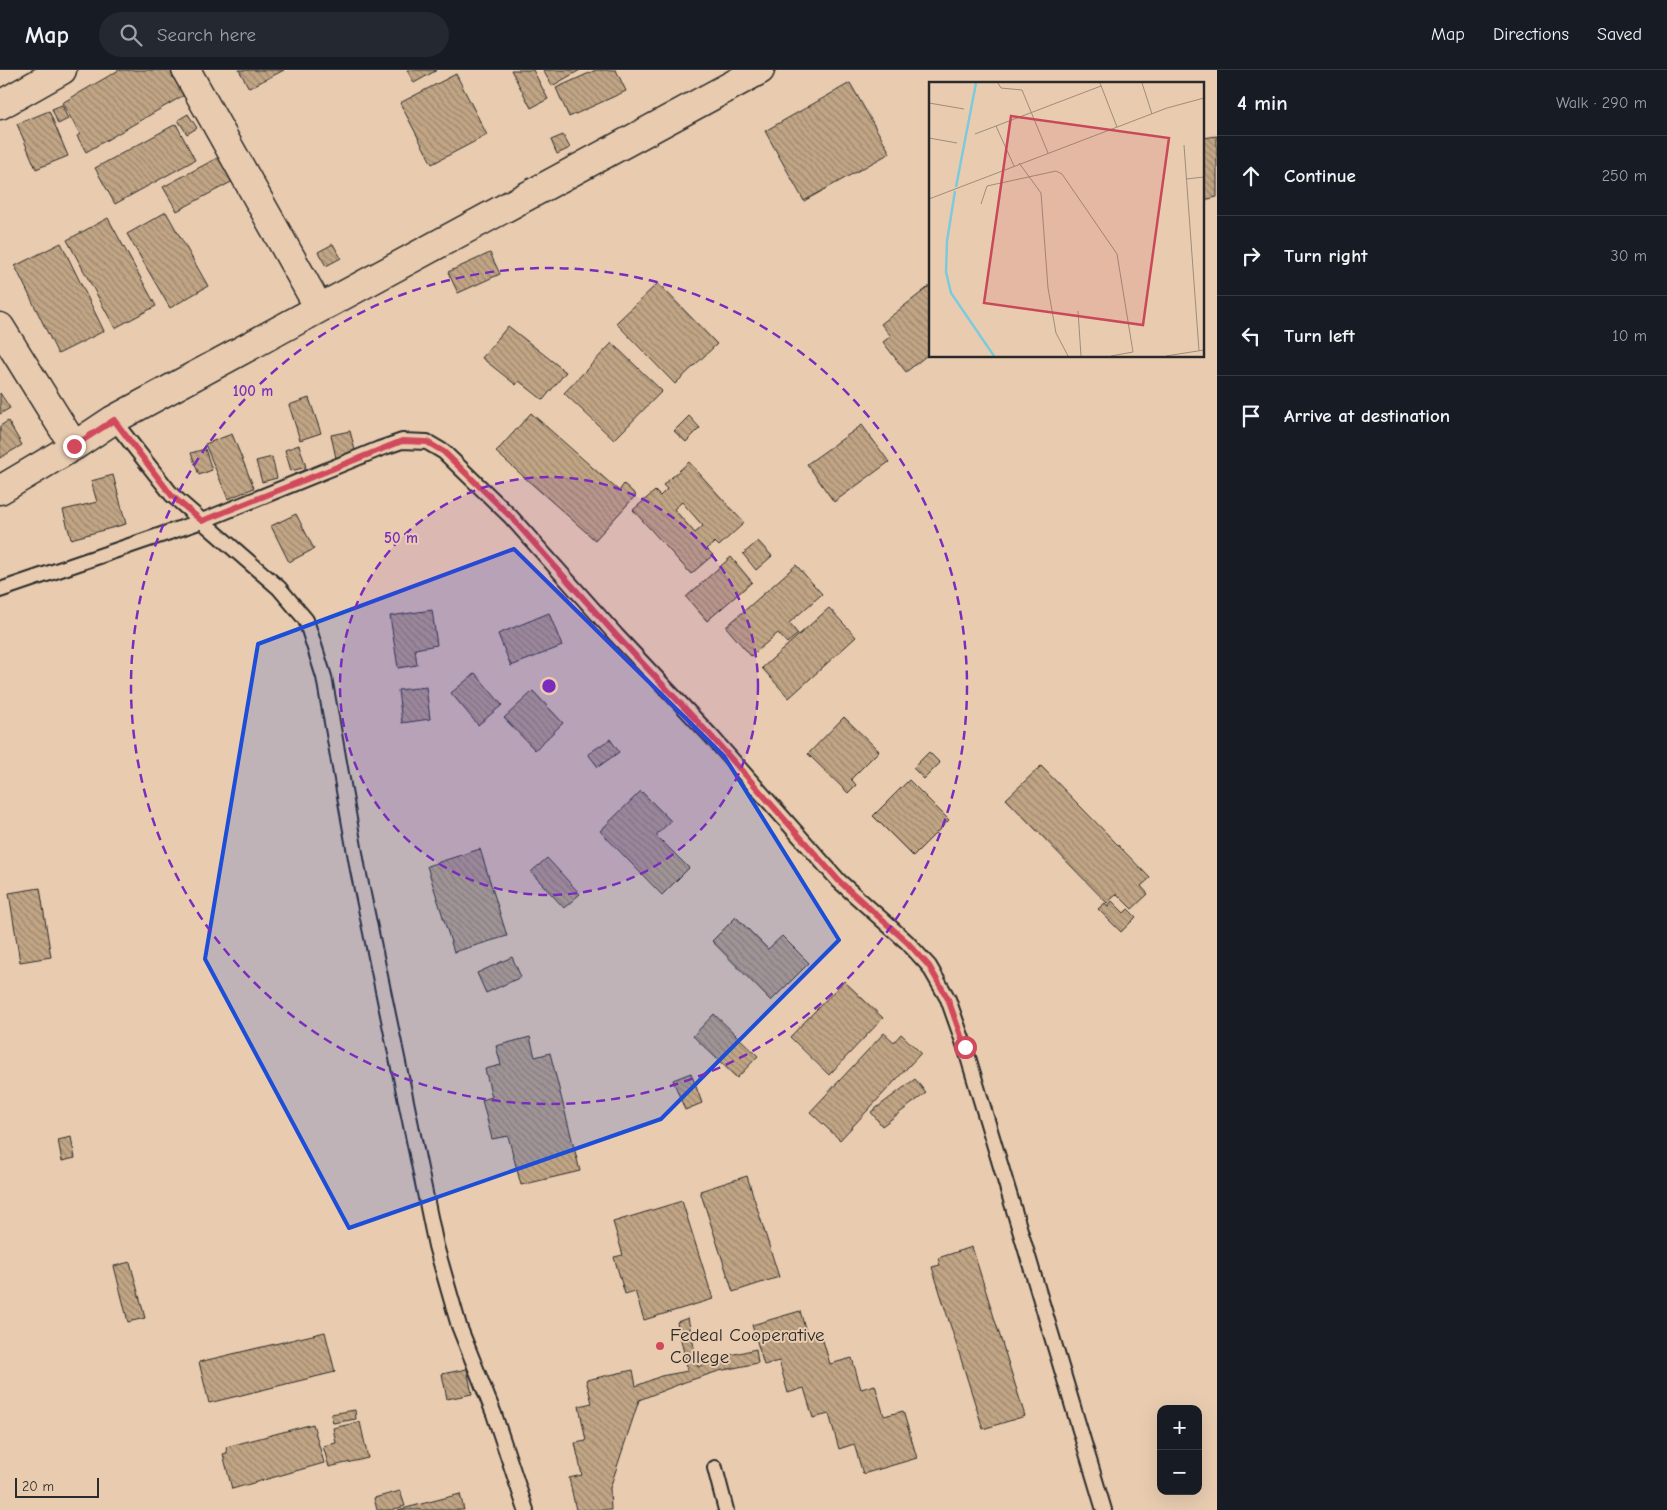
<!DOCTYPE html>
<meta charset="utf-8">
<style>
:root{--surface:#171b24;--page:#242831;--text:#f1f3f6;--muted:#9ea1a6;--line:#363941}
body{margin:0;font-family:"Comic Neue",sans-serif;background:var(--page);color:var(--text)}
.controls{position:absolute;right:15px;bottom:15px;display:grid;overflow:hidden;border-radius:10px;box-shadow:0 5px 20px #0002}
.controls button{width:45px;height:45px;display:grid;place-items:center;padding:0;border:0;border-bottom:1px solid var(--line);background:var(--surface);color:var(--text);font:25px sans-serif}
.scale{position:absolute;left:15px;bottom:12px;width:84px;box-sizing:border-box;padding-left:5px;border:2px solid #2b2b2b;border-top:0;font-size:14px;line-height:18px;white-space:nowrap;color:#2b2b2b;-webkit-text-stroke:4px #e9ccb0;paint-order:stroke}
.stop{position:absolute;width:15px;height:15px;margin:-11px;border:4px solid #d1495b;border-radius:50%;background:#fff}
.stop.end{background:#d1495b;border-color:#fff;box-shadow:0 1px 5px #0008}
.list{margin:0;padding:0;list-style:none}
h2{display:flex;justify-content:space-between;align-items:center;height:65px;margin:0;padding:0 20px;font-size:21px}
h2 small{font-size:16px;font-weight:400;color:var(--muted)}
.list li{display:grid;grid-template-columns:32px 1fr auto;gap:15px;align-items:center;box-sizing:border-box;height:80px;padding:0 20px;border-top:1px solid var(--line)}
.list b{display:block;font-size:19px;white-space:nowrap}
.list em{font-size:16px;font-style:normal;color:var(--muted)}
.icon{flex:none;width:28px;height:28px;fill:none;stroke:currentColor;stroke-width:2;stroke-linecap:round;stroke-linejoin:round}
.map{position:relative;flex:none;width:1217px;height:1440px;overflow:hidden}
header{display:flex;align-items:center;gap:30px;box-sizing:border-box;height:70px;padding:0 25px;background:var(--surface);border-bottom:1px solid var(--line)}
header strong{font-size:24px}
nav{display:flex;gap:28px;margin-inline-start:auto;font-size:18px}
.search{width:350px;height:45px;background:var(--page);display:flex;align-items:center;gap:12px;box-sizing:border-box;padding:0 18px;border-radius:28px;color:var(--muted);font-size:19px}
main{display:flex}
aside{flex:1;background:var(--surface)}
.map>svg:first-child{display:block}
</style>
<header>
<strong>Map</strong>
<div class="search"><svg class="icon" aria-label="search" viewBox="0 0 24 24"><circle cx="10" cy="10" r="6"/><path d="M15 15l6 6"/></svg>Search here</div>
<nav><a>Map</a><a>Directions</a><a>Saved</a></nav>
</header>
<main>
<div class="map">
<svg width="1217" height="1440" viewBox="0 0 1217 1440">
<defs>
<pattern id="building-back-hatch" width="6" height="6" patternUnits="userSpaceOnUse" patternTransform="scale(1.25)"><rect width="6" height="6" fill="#c1a585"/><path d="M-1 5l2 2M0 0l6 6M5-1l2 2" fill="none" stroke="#9d876d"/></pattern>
</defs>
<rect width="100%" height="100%" fill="#e9ccb0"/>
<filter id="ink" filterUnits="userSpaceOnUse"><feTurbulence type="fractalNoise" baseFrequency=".02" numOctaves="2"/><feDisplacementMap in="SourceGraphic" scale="10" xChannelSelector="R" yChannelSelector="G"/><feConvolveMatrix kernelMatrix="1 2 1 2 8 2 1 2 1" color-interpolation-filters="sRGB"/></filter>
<g filter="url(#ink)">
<path fill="url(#building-back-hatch)" stroke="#2b2b2b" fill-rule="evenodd" d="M119 0H172L186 24 86 82 77 66 80 64 62 33Z
M239 0H284L249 18Z
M407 0H437L414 13Z
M511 0H533L548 29 531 38Z
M543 0H580L552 16Z
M596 0H616L626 21 569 47 556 18Z
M456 4 487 65 432 94 400 33Z
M850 13 890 83 804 131 765 61Z
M62 35 68 49 58 54 52 39Z
M49 41 68 86 36 99 17 54Z
M188 44 197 58 187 64 178 50Z
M176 54 195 90 115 134 95 98Z
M563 65 570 78 557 84 551 70Z
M1217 66V127L1204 130 1203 68Z
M219 87 233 111 177 141 163 117Z
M166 142 208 216 170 238 127 164Z
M108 148 156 236 115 258 67 170Z
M61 173 104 261 58 284 15 196Z
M333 174 341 188 326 196 318 182Z
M490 183 500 204 458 223 448 202Z
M658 213 717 274 675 314 616 253Z
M931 215V282L906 302 883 272 891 266 881 254Z
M508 256 566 302 543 330 519 311 516 315 482 288Z
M612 273 662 321 614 370 564 323Z
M0 323 10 338 0 344Z
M309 328 321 363 300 370 289 335Z
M531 343 619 421 624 414 636 425 595 470 496 382Z
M689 346 700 358 686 372 674 361Z
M8 351 22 375 0 388V356Z
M862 355 889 392 834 432 807 394Z
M350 361 356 384 336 388 331 365Z
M232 364 254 418 228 429 205 374Z
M299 375 306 397 291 401 285 380Z
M205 379 212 400 199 405 191 383Z
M272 387 277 408 262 412 256 391Z
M689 392 744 453 719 476 715 472 707 479 713 485 691 504 633 440 655 421 660 426 667 419 663 415ZM682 432 703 456 695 463 674 439Z
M113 405 126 454 71 469 63 440 97 432 91 411Z
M296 444 314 479 289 492 271 456Z
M758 471 772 486 756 500 743 484Z
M731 487 752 512 707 551 686 527Z
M796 495 822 524 789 553 798 564 787 573 778 563 751 586 726 557Z
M829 538 856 567 789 628 762 598Z
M432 540 437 575 415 579 417 595 398 598 390 546Z
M549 543 562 576 511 596 498 564Z
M475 603 502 635 478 655 451 623Z
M426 617 430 649 402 653 398 620Z
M533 621 563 653 535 680 504 648Z
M844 647 879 681 851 709 856 715 848 723 808 684Z
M610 669 619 682 598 697 588 684Z
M929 682 940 693 924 709 913 698Z
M1041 696 1150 808 1141 816 1148 824 1132 839 1117 824 1107 833 1006 729Z
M909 710 949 750 913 786 873 746Z
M641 721 671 751 656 765 689 798 662 825 600 761Z
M480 779 507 866 454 882 427 796Z
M547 788 580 824 564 838 531 802Z
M40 818 51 887 20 892 9 823Z
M1112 831 1124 843 1128 839 1136 847 1121 862 1098 839 1105 833 1108 836Z
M736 847 768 879 782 866 809 893 771 931 712 871Z
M512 887 521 907 486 923 477 903Z
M844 911 883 948 829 1005 790 967Z
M714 944 758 986 737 1008 693 966Z
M884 963 894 972 901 964 921 983 840 1070 810 1042Z
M530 967 535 987 550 983 580 1101 521 1115 508 1066 492 1069 482 1030 492 1027 485 999 501 995 496 976Z
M691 1003 702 1033 685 1040 673 1010Z
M915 1009 926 1023 882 1056 871 1042Z
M71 1067 75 1088 62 1091 58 1070Z
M747 1106 779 1207 733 1222 700 1121Z
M682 1131 713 1229 644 1250 635 1221 625 1224 614 1187 623 1185 613 1152Z
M972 1177 1025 1346 983 1359 932 1197 940 1195 938 1188Z
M130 1192 145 1248 128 1252 114 1196Z
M800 1241 808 1268 821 1264 830 1294 852 1288 861 1319 875 1315 884 1346 903 1341 917 1388 863 1404 854 1374 839 1379 829 1344 813 1348 804 1318 788 1323 779 1291 764 1295 752 1255Z
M688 1248 698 1297 726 1286 756 1279 758 1293 719 1301 685 1312 639 1330 610 1418 611 1440H576L569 1408 582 1405 575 1373 586 1371 579 1336 592 1333 586 1310 633 1300 636 1316 661 1306 688 1301 677 1252Z
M325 1262 335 1302 209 1333 199 1292Z
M467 1299 472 1324 447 1329 442 1304Z
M355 1340 356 1349 333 1353 331 1344Z
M360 1352 368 1388 329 1397 323 1376 336 1373 333 1358Z
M313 1354 324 1393 232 1419 223 1384 227 1383 226 1377Z
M400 1421 405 1436 391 1440H377L374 1428Z
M460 1424 464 1440H398Z"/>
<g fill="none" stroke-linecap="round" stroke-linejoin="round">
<g stroke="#2b2b2b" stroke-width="18">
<path id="service" d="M113 350 172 425 279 518 306 550 324 607 358 800 436 1176 459 1256 494 1344 526 1440
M0 520 202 451 379 379 402 371 427 372 444 382 511 447 616 565 711 666 839 811 907 872 929 896 948 929 965 977 1104 1440
M715 1398 726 1440"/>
</g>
<g stroke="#2b2b2b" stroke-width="31">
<path id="minor" d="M186 0 319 238
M0 35 62 0
M0 257 74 376
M0 420 74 376 113 350 760 0"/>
</g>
<use href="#service" stroke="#e9ccb0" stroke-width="14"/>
<use href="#minor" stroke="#e9ccb0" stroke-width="28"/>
</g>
</g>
<g fill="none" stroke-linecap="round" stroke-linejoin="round" filter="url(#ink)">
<path stroke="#d1495b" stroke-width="6" d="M74 376 114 350 172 426 202 451 402 371 427 372 444 382 511 447 616 565 711 666 839 811 907 872 929 896 948 929 965 977"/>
</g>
<path fill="#1d4ed8" fill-opacity="0.2" stroke="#1d4ed8" stroke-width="4" stroke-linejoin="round" d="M514 479 724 686 839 870 661 1049 349 1158 205 889 258 574Z"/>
<circle cx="549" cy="616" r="209" fill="#7b2cbf" fill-opacity=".12"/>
<g fill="none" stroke="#7b2cbf" stroke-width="2.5" stroke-dasharray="9 6">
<circle cx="549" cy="616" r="209"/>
<circle cx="549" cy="616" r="418"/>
</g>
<circle fill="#d1495b" stroke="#e9ccb0" stroke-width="2" cx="660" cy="1276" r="5"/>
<g text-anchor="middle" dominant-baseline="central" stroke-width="4" stroke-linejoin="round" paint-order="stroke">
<g font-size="19" fill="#2b2b2b" stroke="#e9ccb0" text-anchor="start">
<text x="670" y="1265">Fedeal Cooperative<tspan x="670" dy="22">College</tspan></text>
</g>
</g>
<g transform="translate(929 12)">
<rect width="275" height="275" fill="#e9ccb0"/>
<path fill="none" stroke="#7dcadc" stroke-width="2.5" d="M27 105 47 1M26 109 18 159 17 190 22 211 65 274"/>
<path fill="none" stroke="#9d8c7b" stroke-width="1" d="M69 1 72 6 93 8 119 71M171 1 188 45M213 1 223 32M0 21 35 27M67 44 85 84M46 52 172 4M0 56 28 61M255 63 270 269M90 81 112 111 119 206 127 251 139 274M257 97 275 95M0 117 238 26 275 16M52 122 58 104 127 89 133 92 188 172 204 270 182 274M149 229 152 274M237 274 275 268"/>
<path fill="#c94859" fill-opacity="0.15" stroke="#c94859" stroke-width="2.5" d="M82 34 240 56 214 243 55 221Z"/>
<rect width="275" height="275" fill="none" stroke="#2b2b2b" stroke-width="2.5"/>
</g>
<circle cx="549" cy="616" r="8" fill="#7b2cbf" stroke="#e9ccb0" stroke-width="2.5"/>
<g font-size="15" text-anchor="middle" font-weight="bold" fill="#7b2cbf" stroke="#e9ccb0" stroke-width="4" stroke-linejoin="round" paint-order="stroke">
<text x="253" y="326">100 m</text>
<text x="401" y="473">50 m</text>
</g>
</svg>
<div class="controls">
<button>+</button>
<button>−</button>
</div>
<div class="scale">20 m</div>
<div class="stop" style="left:965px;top:977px"></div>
<div class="stop end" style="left:74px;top:376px"></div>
</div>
<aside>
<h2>4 min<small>Walk · 290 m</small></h2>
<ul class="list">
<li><svg class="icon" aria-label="ahead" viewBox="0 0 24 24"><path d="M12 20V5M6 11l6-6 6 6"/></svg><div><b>Continue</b></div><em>250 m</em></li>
<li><svg class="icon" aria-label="right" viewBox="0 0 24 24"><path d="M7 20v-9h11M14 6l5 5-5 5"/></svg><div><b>Turn right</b></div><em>30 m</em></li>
<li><svg class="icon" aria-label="left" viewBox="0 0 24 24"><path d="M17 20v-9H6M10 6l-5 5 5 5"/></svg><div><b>Turn left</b></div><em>10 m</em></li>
<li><svg class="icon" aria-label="arrive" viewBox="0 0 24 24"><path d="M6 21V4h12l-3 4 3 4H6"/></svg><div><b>Arrive at destination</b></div></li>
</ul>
</aside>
</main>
